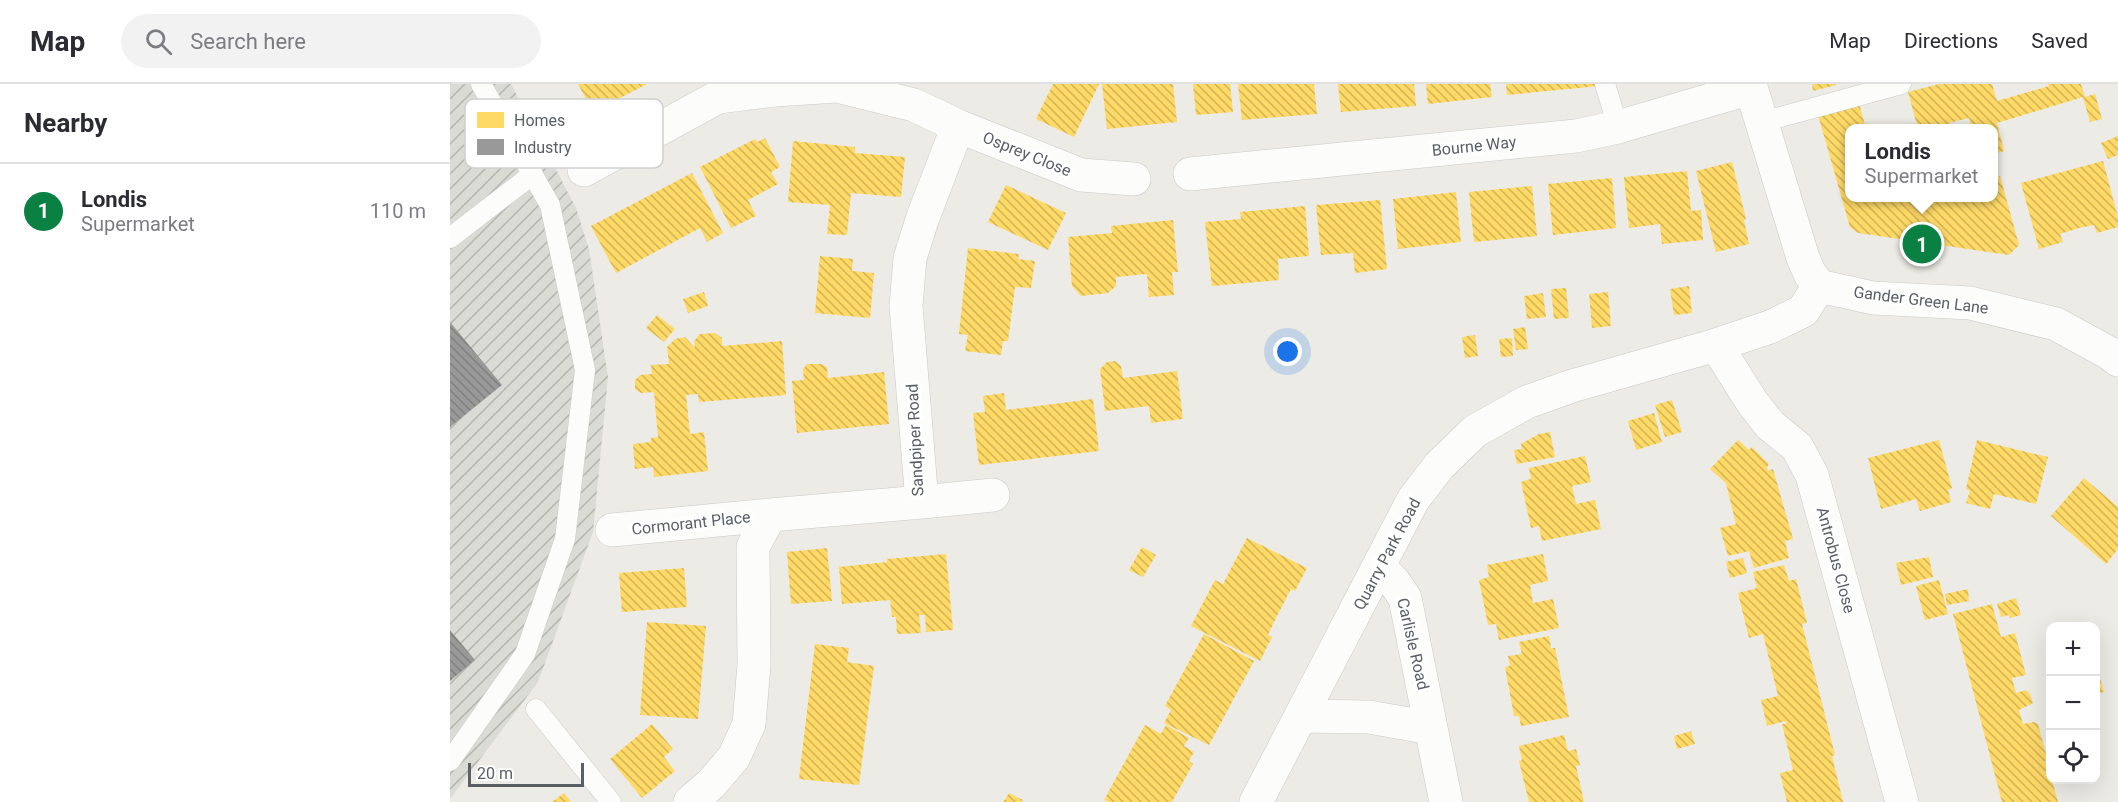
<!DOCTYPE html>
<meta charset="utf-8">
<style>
:root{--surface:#fff;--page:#f2f2f3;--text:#2b2b33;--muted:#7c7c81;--line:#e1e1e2;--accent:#0b8043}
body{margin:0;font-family:Roboto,sans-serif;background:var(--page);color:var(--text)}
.controls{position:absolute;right:18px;bottom:18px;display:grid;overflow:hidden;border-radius:12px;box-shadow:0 6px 24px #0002}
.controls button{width:54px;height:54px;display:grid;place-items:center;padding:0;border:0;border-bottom:2px solid var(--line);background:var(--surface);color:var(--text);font:30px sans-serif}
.scale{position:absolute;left:18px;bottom:15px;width:116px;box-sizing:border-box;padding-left:6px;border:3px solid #5a5e65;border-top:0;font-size:16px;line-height:21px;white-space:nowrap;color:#5a5e65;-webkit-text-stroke:4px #fff;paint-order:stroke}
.you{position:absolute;left:838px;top:268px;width:21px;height:21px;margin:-15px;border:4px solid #fff;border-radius:50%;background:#1a73e8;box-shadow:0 0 0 9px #1a73e833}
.badge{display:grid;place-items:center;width:39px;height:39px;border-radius:50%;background:var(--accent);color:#fff;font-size:20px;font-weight:700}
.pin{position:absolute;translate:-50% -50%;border:3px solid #fff;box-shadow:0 2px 6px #0006}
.popup{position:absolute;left:1395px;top:40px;width:153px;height:78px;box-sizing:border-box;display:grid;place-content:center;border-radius:12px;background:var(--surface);filter:drop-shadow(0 2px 4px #0005);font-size:20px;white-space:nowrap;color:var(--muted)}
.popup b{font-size:22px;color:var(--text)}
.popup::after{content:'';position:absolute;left:50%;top:100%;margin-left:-12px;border:12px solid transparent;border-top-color:var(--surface)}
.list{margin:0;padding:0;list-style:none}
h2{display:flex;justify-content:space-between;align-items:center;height:78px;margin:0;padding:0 24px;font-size:26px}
h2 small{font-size:20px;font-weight:400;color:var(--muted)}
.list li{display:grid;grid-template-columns:39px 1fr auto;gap:18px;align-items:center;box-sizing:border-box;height:96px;padding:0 24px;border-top:2px solid var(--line)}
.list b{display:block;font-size:22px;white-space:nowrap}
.list p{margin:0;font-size:20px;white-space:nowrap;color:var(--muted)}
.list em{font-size:20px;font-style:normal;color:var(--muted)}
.icon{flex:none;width:33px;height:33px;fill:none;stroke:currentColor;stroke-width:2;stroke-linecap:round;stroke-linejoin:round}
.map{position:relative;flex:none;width:1668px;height:718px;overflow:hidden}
header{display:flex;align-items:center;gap:36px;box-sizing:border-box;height:84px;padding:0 30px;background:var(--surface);border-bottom:2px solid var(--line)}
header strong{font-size:28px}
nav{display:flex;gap:33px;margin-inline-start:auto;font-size:21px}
.search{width:420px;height:54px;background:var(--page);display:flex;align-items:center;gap:15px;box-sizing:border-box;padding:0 21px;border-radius:33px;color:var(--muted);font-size:22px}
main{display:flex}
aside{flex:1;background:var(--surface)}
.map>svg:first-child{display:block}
</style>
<header>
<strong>Map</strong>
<div class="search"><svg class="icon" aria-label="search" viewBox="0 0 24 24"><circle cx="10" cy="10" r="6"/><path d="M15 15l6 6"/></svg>Search here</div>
<nav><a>Map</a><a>Directions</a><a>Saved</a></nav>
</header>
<main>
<aside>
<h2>Nearby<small></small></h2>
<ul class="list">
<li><span class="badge">1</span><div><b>Londis</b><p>Supermarket</p></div><em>110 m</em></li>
</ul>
</aside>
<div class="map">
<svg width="1668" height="718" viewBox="0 0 1668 718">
<defs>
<pattern id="industrial-furrows" width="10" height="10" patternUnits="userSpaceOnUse" patternTransform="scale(1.5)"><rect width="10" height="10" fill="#dbdbd5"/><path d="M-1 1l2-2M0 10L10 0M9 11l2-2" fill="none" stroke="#b5b5b0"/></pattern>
<pattern id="homes-back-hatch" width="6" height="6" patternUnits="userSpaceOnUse" patternTransform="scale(1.5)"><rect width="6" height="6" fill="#ffd966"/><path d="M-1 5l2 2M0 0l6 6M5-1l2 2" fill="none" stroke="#d1b358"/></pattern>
<pattern id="industry-back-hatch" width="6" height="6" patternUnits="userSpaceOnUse" patternTransform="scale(1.5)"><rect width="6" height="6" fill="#999"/><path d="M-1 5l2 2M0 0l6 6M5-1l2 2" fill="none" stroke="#808080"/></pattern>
</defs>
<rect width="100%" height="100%" fill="#ecebe5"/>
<path fill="url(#industrial-furrows)" d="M0 0H61L126 124 139 165 158 293 143 448 88 598 0 715Z"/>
<path fill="url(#homes-back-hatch)" d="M128 0H197L143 28Z
M603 0H649L624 53 586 35Z
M652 0H723L727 38 657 45Z
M743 0H780L783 28 746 31Z
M788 0H864L867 30 792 36Z
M888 0H964L966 22 891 28Z
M976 0H1040L1042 13 978 20Z
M1056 0H1149V2L1057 11Z
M1362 0H1386V1L1363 7Z
M1489 0H1542L1547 17 1599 2 1598 0H1631L1635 13 1645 10 1652 35 1640 38 1633 13 1547 39 1554 67 1544 70V45H1522L1519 34 1499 39 1501 44 1497 45H1468L1458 8Z
M1409 19 1416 45H1400V114H1544V93L1550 92 1569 161 1559 171 1408 149 1400 143 1368 31Z
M1668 52V71L1658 75 1651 59Z
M315 54 330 83 321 88 328 100 298 116 306 132 281 144 250 83 305 55 307 58Z
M343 57 405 63V69L455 73 451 113 401 109 397 151 377 150 380 121 338 118Z
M1653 77 1668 133V143L1647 149 1644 141 1629 144 1610 150 1613 158 1589 165 1571 99Z
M1282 78 1296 135 1294 136 1299 160 1266 168 1246 87Z
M1237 87 1241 127 1251 126 1253 156 1212 160 1210 140 1179 144 1174 93Z
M242 89 273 149 257 158 250 144 166 189 141 142Z
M1162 94 1166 144 1103 151 1098 100Z
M556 101 616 129 598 166 538 138Z
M1082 102 1087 152 1024 158 1019 108Z
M1006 108 1011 158 948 165 943 115Z
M930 116 937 185 905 189 903 169 871 171 866 121Z
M855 122 859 172 828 175 829 196 762 202 755 138 791 135 790 128Z
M723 136 728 188H722L724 211 699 213 697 190 666 193V202L658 209 631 212 622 202 618 153 662 149 661 142Z
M518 164 569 170 568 175 585 177 581 204 565 203 558 257H553L551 271 515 267 518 251 509 250Z
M370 172 403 175 402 187 424 189 420 234 365 229Z
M1239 202 1242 229 1224 231 1220 205Z
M1116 204 1119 234 1104 235 1101 205Z
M254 208 258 222 238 229 233 215Z
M1158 208 1161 242 1142 244 1139 210Z
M1093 209 1096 233 1077 235 1074 212Z
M207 231 225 245 214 258 196 244Z
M1075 243 1078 265 1066 266 1063 245Z
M265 249 272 254V262L332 257 336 311 249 318 248 310 236 311 240 350 254 348 258 387 204 393 203 383 185 385 183 360 201 358V354L208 353 204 308 191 309 185 305V296L190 291 202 290 201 281 219 280 217 263 225 255 235 253 245 264 244 257 250 250Z
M1025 251 1028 272 1015 274 1012 253Z
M1062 254 1063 272 1051 273 1049 255Z
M665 277 671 282 673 294 727 287 733 335 701 339 699 322 655 327 650 285 657 278Z
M357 280H371L377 283 378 294 434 288 439 340 347 349 342 297 354 296 353 285Z
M554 309 556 326 643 315 649 367 529 381 523 329 535 328 533 312Z
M1222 316 1232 348 1215 353 1205 321Z
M1204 329 1212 358 1186 366 1178 337Z
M1100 348 1105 373 1067 380 1064 366 1072 365 1071 360 1089 350Z
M1288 356 1299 366 1302 363 1319 380 1317 383 1318 387 1323 385 1343 455 1335 457 1339 474 1304 484 1299 467 1278 472 1270 444 1286 440 1285 436 1276 399 1260 385Z
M1489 356 1502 404 1498 406 1501 418 1470 427 1466 415 1431 425 1418 374Z
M1527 356 1598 373 1586 420 1544 410 1540 425 1516 419 1520 407 1516 405Z
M1135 372 1141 398 1122 402 1126 420 1145 416 1151 445 1092 457 1089 442 1081 444 1071 398 1081 395 1079 384Z
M1634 394 1668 423V465L1656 480 1601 432Z
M797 454 857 484 845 507 841 505 829 528 818 551 822 553 810 577 741 542 765 496 773 500Z
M692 463 706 471 693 493 679 486Z
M377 464 382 517 341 520 337 468Z
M496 470 503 546 476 548 475 531H469L471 549 447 550 446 533H442L440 516 392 520 389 483 437 478V475Z
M1093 470 1098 497 1080 501 1083 519 1103 515 1109 544 1049 556 1046 540 1038 541 1029 496 1039 493 1037 481Z
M1479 473 1483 493 1451 501 1446 479Z
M1293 474 1297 489 1280 494 1276 478Z
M1334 481 1339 497 1346 495 1357 539 1352 540 1385 671 1382 672 1393 718H1337L1330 689 1343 686 1332 640H1336V637L1317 642 1311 616 1328 612 1313 550 1299 554 1288 509 1307 504 1303 488Z
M234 484 237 523 172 528 169 489Z
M1489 496 1498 530 1475 536 1466 502Z
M1518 505 1519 517 1497 521 1495 510Z
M1566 514 1571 531 1560 534 1559 531 1551 533 1547 520Z
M1542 520 1551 553 1565 549 1576 591 1562 594 1566 609 1576 606 1580 610 1583 619 1569 626 1573 640 1584 638 1588 640 1597 674 1594 679 1598 678 1600 696H1602L1608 718H1552L1503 530Z
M197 538 256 542 248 635 190 631Z
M754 550 804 577 759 661 714 639 721 626 715 622Z
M1099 552 1101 564H1105L1119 633 1071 642 1069 632H1064L1055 583 1060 582 1058 572 1072 570 1069 558Z
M365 560 399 564 397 578 424 582 409 701 349 695Z
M1650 594 1654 608 1646 610V595Z
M202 640 223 665 214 673 225 687 192 714 160 675Z
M695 641 711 650 716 641 739 654 734 662 744 668 739 677 743 680 722 718H658L654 716Z
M1241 647 1245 660 1227 665 1224 652Z
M1114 651 1118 667 1126 665 1130 681 1126 682 1134 718H1079L1069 677 1072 676 1069 662Z
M114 709 121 718H102Z
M559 709 573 716 571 718H553Z"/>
<path fill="url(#industry-back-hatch)" d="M0 238 52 301 0 343Z
M0 546 25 576 0 597Z"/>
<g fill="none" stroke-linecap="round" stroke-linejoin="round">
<g stroke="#c9cac9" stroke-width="21">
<path id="service" d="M1155 0 1168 43
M1312 38 1451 0
M0 154 83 90
M86 625 161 718
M0 677 75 570 115 455 135 286 100 121 31 0"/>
</g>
<g stroke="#c9cac9" stroke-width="34">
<path id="minor" d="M508 42 631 91 684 95
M134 86 268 13 325 6 387 2
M740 90 1126 52 1168 43 1301 4
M1266 261 1302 318 1320 341 1347 363 1362 391 1452 718
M472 418 543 411
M162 446 320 431
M930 484 944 498 955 514 981 644
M851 632 919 633 981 644 996 718
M240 718 261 700 284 673 299 640 304 581 303 463 320 431 472 418 456 222 460 174 473 133 508 42 464 21 387 2V0
M806 718 963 416 989 382 1025 347 1077 318 1122 302 1266 261 1320 243 1353 227 1369 202"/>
</g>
<g stroke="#c9cac9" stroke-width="34">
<path id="tertiary" d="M1300 0 1353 174 1360 190 1369 202 1423 214 1520 219 1606 240 1659 269 1668 276"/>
</g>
<use href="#service" stroke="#fcfcfb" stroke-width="20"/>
<use href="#minor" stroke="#fcfcfb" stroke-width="33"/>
<use href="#tertiary" stroke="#fcfcfb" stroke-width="33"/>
</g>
<g text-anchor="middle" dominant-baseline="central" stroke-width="6" stroke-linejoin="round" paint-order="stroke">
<g font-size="16" fill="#5a5e65" stroke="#fff">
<text transform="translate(1024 62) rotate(-6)">Bourne Way</text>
<text transform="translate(577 70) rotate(22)">Osprey Close</text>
<text transform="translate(1471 216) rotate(7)">Gander Green Lane</text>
<text transform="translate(465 356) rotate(-93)">Sandpiper Road</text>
<text transform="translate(241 439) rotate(-6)">Cormorant Place</text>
<text transform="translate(937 470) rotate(-62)">Quarry Park Road</text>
<text transform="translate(1386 476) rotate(75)">Antrobus Close</text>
<text transform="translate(963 560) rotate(77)">Carlisle Road</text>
</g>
</g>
<rect x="15" y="15" width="198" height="69" rx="9" fill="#fff" stroke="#cecfd1" stroke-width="1.5"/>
<rect x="27" y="28" width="27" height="16" fill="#ffd966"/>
<rect x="27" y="55" width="27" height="16" fill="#999"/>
<g font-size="16" fill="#5a5e65">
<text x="64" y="42">Homes</text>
<text x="64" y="69">Industry</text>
</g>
</svg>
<div class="controls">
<button>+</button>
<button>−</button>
<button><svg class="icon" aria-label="locate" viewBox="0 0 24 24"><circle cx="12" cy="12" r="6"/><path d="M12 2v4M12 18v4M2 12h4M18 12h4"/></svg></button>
</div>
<div class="scale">20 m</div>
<div class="you"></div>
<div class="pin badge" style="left:1472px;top:160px">1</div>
<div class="popup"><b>Londis</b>Supermarket</div>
</div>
</main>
